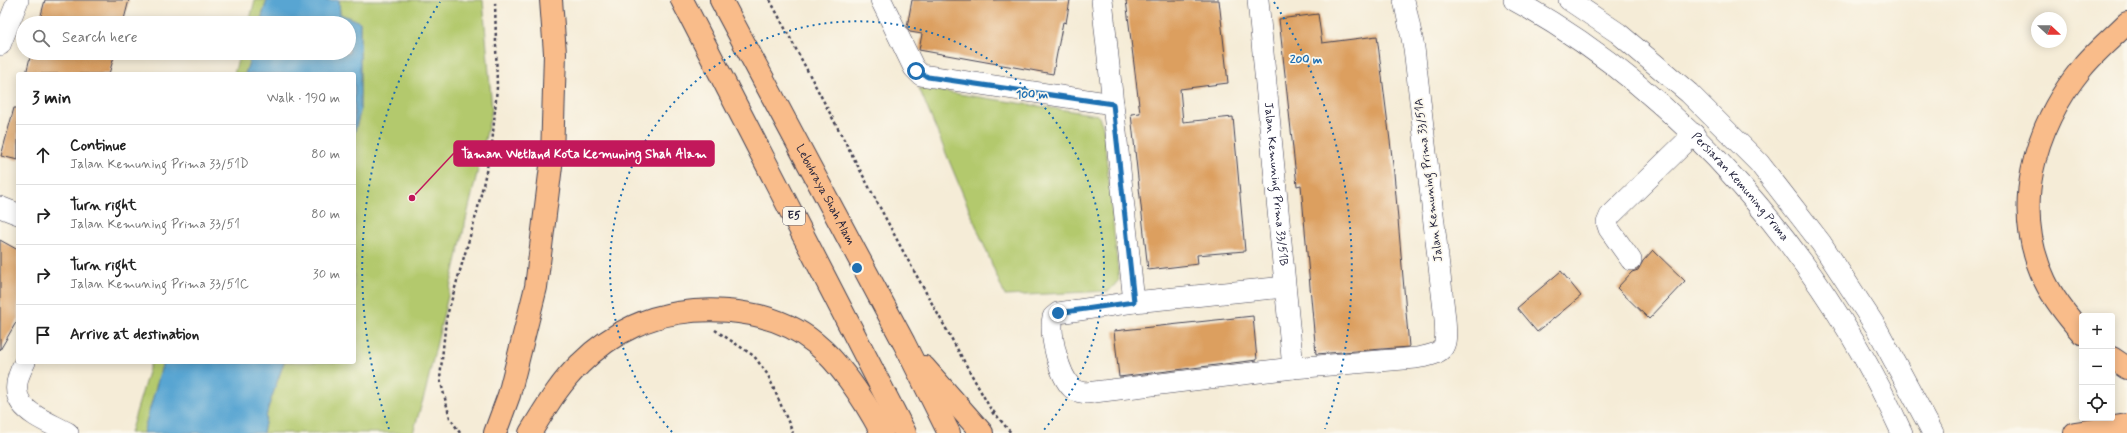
<!DOCTYPE html>
<meta charset="utf-8">
<style>
:root{--surface:#fff;--page:#f6f6f6;--text:#222;--muted:#767676;--line:#e0e0e0}
body{margin:0;font-family:Mynerve,sans-serif;background:var(--page);color:var(--text)}
.controls{position:absolute;right:12px;bottom:12px;display:grid;overflow:hidden;border-radius:4px;box-shadow:0 2px 10px #0003}
.controls button{width:36px;height:36px;display:grid;place-items:center;padding:0;border:0;border-bottom:1px solid var(--line);background:var(--surface);color:var(--text);font:20px sans-serif}
.compass{position:absolute;left:2031px;top:12px;width:36px;height:36px;border-radius:50%;background:var(--surface);box-shadow:0 2px 10px #0003;rotate:112deg}
.stop{position:absolute;width:12px;height:12px;margin:-9px;border:3px solid #1f6fb2;border-radius:50%;background:#fff}
.stop.end{background:#1f6fb2;border-color:#fff;box-shadow:0 1px 4px #0008}
.list{margin:0;padding:0;list-style:none}
h2{display:flex;justify-content:space-between;align-items:center;height:52px;margin:0;padding:0 16px;font-size:17px}
h2 small{font-size:13px;font-weight:400;color:var(--muted)}
.list li{display:grid;grid-template-columns:26px 1fr auto;gap:12px;align-items:center;box-sizing:border-box;height:60px;padding:0 16px;border-top:1px solid var(--line)}
.list b{display:block;font-size:15px;white-space:nowrap}
.list p{margin:0;font-size:13px;white-space:nowrap;color:var(--muted)}
.list em{font-size:13px;font-style:normal;color:var(--muted)}
.icon{flex:none;width:22px;height:22px;fill:none;stroke:currentColor;stroke-width:2;stroke-linecap:round;stroke-linejoin:round}
.map{position:relative;flex:none;width:2127px;height:433px;overflow:hidden}
.search{position:absolute;background:var(--surface);box-shadow:0 2px 10px #0003;left:16px;top:16px;width:340px;height:44px;display:flex;align-items:center;gap:10px;box-sizing:border-box;padding:0 14px;border-radius:22px;color:var(--muted);font-size:15px}
.panel{position:absolute;background:var(--surface);box-shadow:0 2px 10px #0003;left:16px;top:72px;width:340px;height:292px;border-radius:4px}
.map>svg:first-child{display:block}
</style>
<div class="map">
<svg width="2127" height="433" viewBox="0 0 2127 433">
<rect width="100%" height="100%" fill="#fbf7ec"/>
<filter id="ink" filterUnits="userSpaceOnUse"><feTurbulence type="fractalNoise" baseFrequency=".025" numOctaves="2"/><feDisplacementMap in="SourceGraphic" scale="8" xChannelSelector="R" yChannelSelector="G"/><feConvolveMatrix kernelMatrix="1 2 1 2 8 2 1 2 1" color-interpolation-filters="sRGB"/></filter>
<filter id="wash" filterUnits="userSpaceOnUse"><feTurbulence type="fractalNoise" baseFrequency=".012" numOctaves="4" result="noise"/><feDisplacementMap in="SourceGraphic" scale="16" xChannelSelector="R" yChannelSelector="G"/><feGaussianBlur stdDeviation="0.9" result="paint"/><feColorMatrix in="noise" values="0 0 0 0 0 0 0 0 0 0 0 0 0 0 0 0 0 1.4 0 .05"/><feComposite in="paint" operator="in"/></filter>
<g filter="url(#wash)">
<rect width="100%" height="100%" fill="#f5ecd7"/>
<path fill="#b3c96d" stroke="#6a7654" d="M255 0H267L260 23H249Z
M339 0H483L492 110 425 393 413 433H263L268 408 284 362H354V135L360 112V23L340 14Z
M240 53H252L245 74H234Z
M919 88 1098 115 1103 126 1119 280 1109 291 1005 296Z
M151 362H163L143 433H130Z"/>
<path fill="#59a5d2" stroke="#3e6486" d="M267 0H339L340 14 360 22V112L354 135V74H245L252 53H349V23H260Z
M163 362H284L268 408 263 433H143Z"/>
<g id="blocks">
<path fill="#dc9f5e" d="M45 0H129L123 23H39Z
M912 0H1070L1066 23 1063 22 1053 74 919 50 922 34 910 32 907 27Z
M1126 0H1219L1228 83 1180 89 1183 122 1233 117 1245 251 1197 255 1198 264 1148 270 1131 114 1140 113Z
M1318 14 1322 43 1377 36 1394 173 1409 347 1316 354 1301 185 1297 186 1279 19Z
M31 53H115L109 74H26Z
M14 108H18V160L1 156Z
M0 240 18 250V319L0 350Z
M1653 250 1685 281 1649 319 1617 288 1632 272 1638 270 1643 261Z
M1561 271 1581 296 1537 332 1517 308Z
M1253 316 1257 360 1119 377 1114 331Z"/>
</g>
</g>
<g filter="url(#ink)">
<use href="#blocks" fill-opacity="0" stroke="#424052" stroke-width="1"/>
<g fill="none" stroke-linecap="round" stroke-linejoin="round">
<g stroke="#424052" stroke-width="22">
<g id="minor">
<path d="M881 0 914 68 921 75 1113 104"/>
<path d="M1102 0 1134 302"/>
<path id="s1" d="M1258 0 1293 368"/>
<path id="s2" d="M1514 0C1683 93 1823 259 1902 433"/>
<path d="M1569 0 1618 33 1689 93 1759 163 1821 243 1876 327 1933 433"/>
<path d="M0 45 18 0"/>
<path d="M0 207 18 214"/>
<path d="M1631 260 1609 229 1607 223 1610 216 1694 134"/>
<path d="M1285 287 1134 302 1058 313 1053 317C1049 335 1059 375 1072 388 1076 392 1081 392 1086 393L1293 368 1416 358C1447 353 1447 348 1445 319L1414 48 1404 0"/>
<path d="M25 362C0 406 35 415 68 433"/>
</g>
</g>
<g stroke="#424052" stroke-width="24">
<g id="highway">
<path d="M682 0 905 433"/>
<path id="s3" d="M721 0 904 343 949 433"/>
<path d="M2082 333C2068 317 2054 300 2045 281 2011 209 2033 128 2082 68 2095 52 2112 38 2127 23"/>
<path d="M2112 358 2127 368"/>
<path d="M924 367 982 433"/>
<path d="M495 433 509 395 536 287 552 158 555 53 551 0"/>
<path d="M530 433C545 409 559 384 580 364 595 349 614 335 634 326 687 301 769 305 815 343 842 365 866 403 882 433"/>
<path d="M2075 433 2127 425"/>
</g>
</g>
<path stroke="#424052" stroke-width="2.5" stroke-dasharray="3 3" stroke-linecap="butt" d="M770 0 904 253 995 417
M715 330 754 356 768 375 793 433
M993 411 1011 433
M460 433 450 418 440 379 446 319 477 212 492 145 497 87 495 0"/>
<use href="#minor" stroke="#fff" stroke-width="21"/>
<use href="#highway" stroke="#f9bc8a" stroke-width="22"/>
</g>
</g>
<g fill="none" stroke-linecap="round" stroke-linejoin="round" filter="url(#ink)">
<path stroke="#1f6fb2" stroke-width="5" d="M916 71 928 77 1113 104 1134 302 1058 313"/>
</g>
<g fill="none" stroke="#1f6fb2" stroke-width="2" stroke-dasharray="2 4">
<path d="M672 432A247 247 0 1 1 1042 432"/>
<path d="M389 429A495 495 0 0 1 440 2M1274 2A495 495 0 0 1 1325 429"/>
</g>
<g text-anchor="middle" dominant-baseline="central" stroke-width="3.5" stroke-linejoin="round" paint-order="stroke">
<rect fill="#fbf7ec" stroke="#636270" stroke-width="1" x="783" y="207" width="22" height="18" rx="3"/>
<g font-size="11" font-weight="bold" fill="#22223b">
<text x="794" y="216">E5</text>
</g>
<g font-size="12" fill="#22223b" stroke="#fbf7ec">
<text transform="translate(1429 180) rotate(-97)">Jalan Kemuning Prima 33/51A</text>
<text stroke="none"><textPath href="#s1" startOffset="185">Jalan Kemuning Prima 33/51B</textPath></text>
<text stroke="none"><textPath href="#s2" startOffset="295">Persiaran Kemuning Prima</textPath></text>
<text stroke="none"><textPath href="#s3" startOffset="221">Lebuhraya Shah Alam</textPath></text>
</g>
</g>
<circle cx="857" cy="268" r="6" fill="#1f6fb2" stroke="#fbf7ec" stroke-width="2"/>
<g font-size="12" text-anchor="middle" font-weight="bold" fill="#1f6fb2" stroke="#fbf7ec" stroke-width="3.5" stroke-linejoin="round" paint-order="stroke">
<text x="1306" y="63">200 m</text>
<text x="1032" y="98">100 m</text>
</g>
<path fill="none" stroke="#c2185b" stroke-width="1.5" d="M412 198L454 153"/>
<circle fill="#c2185b" stroke="#fbf7ec" stroke-width="1.5" cx="412" cy="198" r="4"/>
<rect fill="#c2185b" stroke="#c2185b" stroke-width="1.5" x="454" y="141" width="260" height="25" rx="4"/>
<g font-size="13" text-anchor="middle" font-weight="bold" fill="#fff">
<text x="584" y="158">Taman Wetland Kota Kemuning Shah Alam</text>
</g>
</svg>
<div class="controls">
<button>+</button>
<button>−</button>
<button><svg class="icon" aria-label="locate" viewBox="0 0 24 24"><circle cx="12" cy="12" r="6"/><path d="M12 2v4M12 18v4M2 12h4M18 12h4"/></svg></button>
</div>
<svg class="compass" viewBox="-18 -18 36 36"><path d="M0-13l5 13h-10z" fill="#e53935"/><path d="M0 13l5-13h-10z" fill="#767676"/></svg>
<div class="stop" style="left:916px;top:71px"></div>
<div class="stop end" style="left:1058px;top:313px"></div>
<div class="search"><svg class="icon" aria-label="search" viewBox="0 0 24 24"><circle cx="10" cy="10" r="6"/><path d="M15 15l6 6"/></svg>Search here</div>
<section class="panel">
<h2>3 min<small>Walk · 190 m</small></h2>
<ul class="list">
<li><svg class="icon" aria-label="ahead" viewBox="0 0 24 24"><path d="M12 20V5M6 11l6-6 6 6"/></svg><div><b>Continue</b><p>Jalan Kemuning Prima 33/51D</p></div><em>80 m</em></li>
<li><svg class="icon" aria-label="right" viewBox="0 0 24 24"><path d="M7 20v-9h11M14 6l5 5-5 5"/></svg><div><b>Turn right</b><p>Jalan Kemuning Prima 33/51</p></div><em>80 m</em></li>
<li><svg class="icon" aria-label="right" viewBox="0 0 24 24"><path d="M7 20v-9h11M14 6l5 5-5 5"/></svg><div><b>Turn right</b><p>Jalan Kemuning Prima 33/51C</p></div><em>30 m</em></li>
<li><svg class="icon" aria-label="arrive" viewBox="0 0 24 24"><path d="M6 21V4h12l-3 4 3 4H6"/></svg><div><b>Arrive at destination</b></div></li>
</ul>
</section>
</div>
